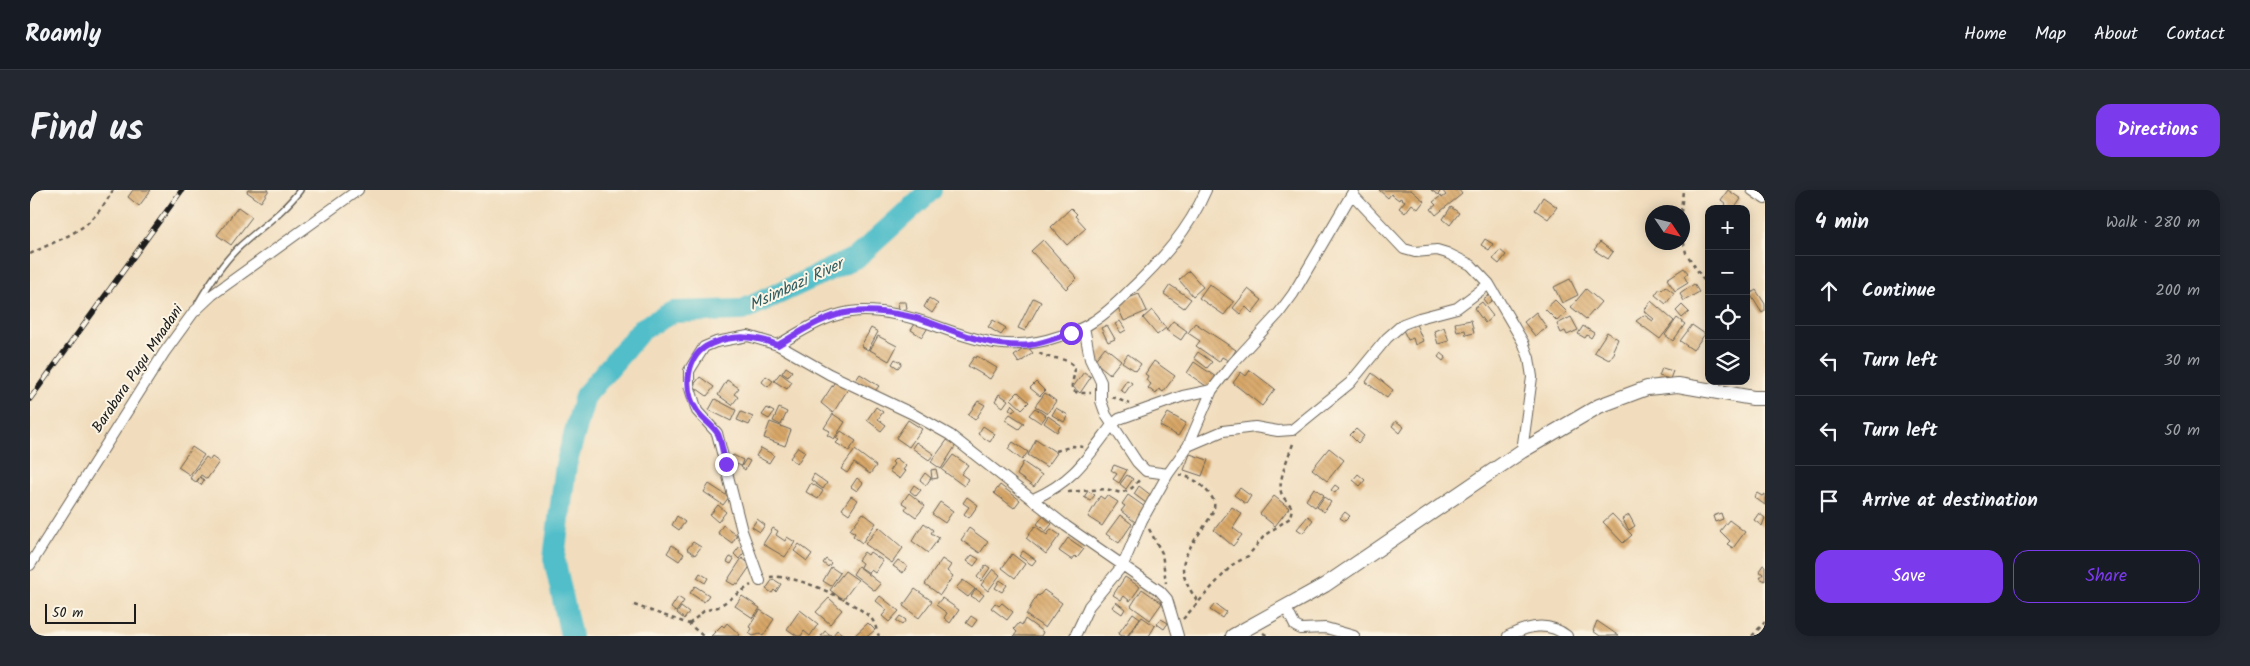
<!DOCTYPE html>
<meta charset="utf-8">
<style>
:root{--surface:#171b24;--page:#242831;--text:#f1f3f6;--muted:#9ea1a6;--line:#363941;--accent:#7c3aed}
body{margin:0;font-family:Kalam,sans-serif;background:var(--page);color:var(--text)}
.controls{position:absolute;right:15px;top:15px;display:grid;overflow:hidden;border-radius:10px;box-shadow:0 2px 12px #0003}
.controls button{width:45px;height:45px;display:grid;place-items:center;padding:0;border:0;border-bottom:1px solid var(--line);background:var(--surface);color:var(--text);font:25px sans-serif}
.compass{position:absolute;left:1615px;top:15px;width:45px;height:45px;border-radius:50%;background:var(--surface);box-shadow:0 2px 12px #0003;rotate:125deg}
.scale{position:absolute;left:15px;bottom:12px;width:91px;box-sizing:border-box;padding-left:5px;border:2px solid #1c1c1c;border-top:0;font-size:14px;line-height:18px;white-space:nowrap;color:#1c1c1c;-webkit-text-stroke:4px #fcf5e5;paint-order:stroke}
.stop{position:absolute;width:15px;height:15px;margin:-11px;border:4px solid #7c3aed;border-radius:50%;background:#fff}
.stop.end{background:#7c3aed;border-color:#fff;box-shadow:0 1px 5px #0008}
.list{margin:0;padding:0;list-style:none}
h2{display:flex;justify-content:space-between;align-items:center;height:65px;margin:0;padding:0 20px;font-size:21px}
h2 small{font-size:16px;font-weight:400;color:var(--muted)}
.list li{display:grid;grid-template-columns:32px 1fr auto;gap:15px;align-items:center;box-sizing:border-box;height:70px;padding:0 20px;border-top:1px solid var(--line)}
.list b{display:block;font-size:19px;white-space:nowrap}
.list em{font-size:16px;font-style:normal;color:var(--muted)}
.actions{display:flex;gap:10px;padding:15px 20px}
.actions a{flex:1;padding:11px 0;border:1px solid var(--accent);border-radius:15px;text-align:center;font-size:18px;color:var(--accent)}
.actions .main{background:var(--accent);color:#fff}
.icon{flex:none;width:28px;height:28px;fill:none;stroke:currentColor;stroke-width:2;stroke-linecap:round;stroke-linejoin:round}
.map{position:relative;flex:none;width:1735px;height:446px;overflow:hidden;border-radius:15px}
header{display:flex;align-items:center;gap:30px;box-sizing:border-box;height:70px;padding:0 25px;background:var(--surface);border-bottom:1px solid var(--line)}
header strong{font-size:24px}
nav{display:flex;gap:28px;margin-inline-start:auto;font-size:18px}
.intro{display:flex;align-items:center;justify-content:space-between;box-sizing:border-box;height:120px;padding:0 30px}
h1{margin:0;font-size:35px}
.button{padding:12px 22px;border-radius:15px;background:var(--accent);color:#fff;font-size:18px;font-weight:700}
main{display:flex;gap:30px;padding:0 30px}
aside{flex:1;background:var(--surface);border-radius:15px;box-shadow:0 2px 12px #0003}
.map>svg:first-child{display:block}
</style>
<header>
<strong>Roamly</strong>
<nav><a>Home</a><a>Map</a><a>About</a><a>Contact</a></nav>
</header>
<div class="intro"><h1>Find us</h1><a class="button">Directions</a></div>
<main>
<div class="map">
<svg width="1735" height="446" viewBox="0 0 1735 446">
<defs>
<pattern id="building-back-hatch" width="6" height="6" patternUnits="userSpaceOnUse" patternTransform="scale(1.25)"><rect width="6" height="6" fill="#d8a768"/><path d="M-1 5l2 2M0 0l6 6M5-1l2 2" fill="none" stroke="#b98f5a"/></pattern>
</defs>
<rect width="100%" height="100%" fill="#fcf5e5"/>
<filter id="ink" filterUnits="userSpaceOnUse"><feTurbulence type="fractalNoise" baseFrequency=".02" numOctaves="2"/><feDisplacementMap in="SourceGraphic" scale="10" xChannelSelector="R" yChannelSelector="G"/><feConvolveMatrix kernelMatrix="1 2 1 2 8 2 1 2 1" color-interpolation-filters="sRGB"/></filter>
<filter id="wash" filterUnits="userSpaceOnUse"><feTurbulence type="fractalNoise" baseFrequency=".0096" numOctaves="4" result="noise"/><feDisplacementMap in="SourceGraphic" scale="20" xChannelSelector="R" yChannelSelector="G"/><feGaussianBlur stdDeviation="1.12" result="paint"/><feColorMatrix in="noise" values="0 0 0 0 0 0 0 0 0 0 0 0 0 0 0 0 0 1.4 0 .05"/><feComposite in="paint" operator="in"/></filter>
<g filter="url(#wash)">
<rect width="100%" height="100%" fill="#f1ddbd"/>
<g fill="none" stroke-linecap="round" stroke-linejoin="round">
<path stroke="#51bec9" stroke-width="22" d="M541 446 524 368 536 275 555 206 612 139 643 122 713 120 827 67 901 0"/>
</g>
<g id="blocks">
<path fill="url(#building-back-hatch)" d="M103 0H121L109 16 98 7Z
M218 0H239L231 12 217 2Z
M1349 0H1381L1394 11 1388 19 1382 14 1375 23 1369 18 1375 11 1370 8 1369 10 1361 4 1358 8Z
M1401 0H1411L1408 5Z
M1412 0H1429L1432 4 1406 25 1401 19 1406 15 1403 12 1411 6 1412 8 1416 5Z
M1698 0 1711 9 1704 19H1693L1696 14 1691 10Z
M1513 7 1527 17 1518 29 1505 20Z
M208 17 222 27 201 55 187 45Z
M1421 17 1429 23 1420 35 1413 29Z
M1041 18 1047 24 1045 26 1056 38 1037 55 1021 37Z
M1455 49 1463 54 1459 60 1451 55Z
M1013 50 1047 88 1036 99 1001 61Z
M1570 52 1583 62 1578 69 1564 60Z
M1470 60 1476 65 1469 74 1463 69Z
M1654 78 1658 83 1654 86 1658 93 1645 101 1637 89Z
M1159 81 1173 97 1163 106 1149 90Z
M1540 89 1548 105 1532 113 1524 97Z
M1179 94 1204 112 1194 125 1169 108Z
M1664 94 1669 102 1654 111 1650 104Z
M1140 95 1161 109 1154 118 1134 104Z
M1635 96 1644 103 1636 114 1625 105 1630 98 1632 100Z
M1218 99 1232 110 1222 123 1216 117 1210 124 1203 118Z
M1556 99 1571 112 1556 129 1541 117Z
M1726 100 1735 114V121L1732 123 1720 104Z
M1109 104 1117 121 1094 131 1086 113Z
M1461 104 1464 109 1457 114 1453 109Z
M899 108 908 114 902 123 894 117Z
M1003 108 1011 112 995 141 988 138Z
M1525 110 1537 122 1527 131 1515 119Z
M1621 111 1644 131 1630 149 1606 131 1614 125 1623 131 1624 129 1614 121Z
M868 112H876L877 119 869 120Z
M1452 112 1463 126 1455 133 1444 118Z
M1652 115 1659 122 1652 128 1646 121Z
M1122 120 1136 138 1127 145 1113 128Z
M1506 122 1517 138 1505 146 1494 132Z
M1541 127 1548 140 1537 145 1535 141 1531 143 1527 134Z
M1647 128 1655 134 1643 151 1635 145Z
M963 130 976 138 971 145 958 137Z
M1441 130 1444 143 1436 145 1435 140 1427 142 1425 133Z
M887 131 899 136 892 147 881 140Z
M1090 131 1096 140 1091 143 1085 134Z
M1143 131 1157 141 1151 150 1136 140Z
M1165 133 1206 160 1199 171 1192 167 1189 172 1166 156 1170 151 1158 143Z
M1386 134 1393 151 1385 155 1383 148 1378 150 1373 140Z
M1077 135 1085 149 1078 152 1071 138Z
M1662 135 1675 144 1663 160 1650 151Z
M1553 136 1564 143 1561 148 1557 145 1555 148 1548 144Z
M1414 137 1419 151 1408 154 1404 141Z
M841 138 848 142 838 160 831 156Z
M1577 142 1588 149 1583 160 1585 162 1579 170 1564 162Z
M848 146 867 156 859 171 840 160Z
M997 156 1003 163 989 173 984 166Z
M1075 157 1091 170 1080 184 1064 171Z
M1168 162 1182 172 1177 178 1164 168Z
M1411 163 1416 167 1413 171 1408 167Z
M1098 164 1111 174 1106 181 1092 172Z
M947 166 967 178 960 189 938 176 944 167 946 168Z
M865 169 872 173 868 178 862 174Z
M1124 171 1145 186 1133 202 1129 199 1126 204 1118 198 1121 194 1116 190 1118 186 1115 184Z
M1164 172 1186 187 1179 198 1157 183Z
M756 177 762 181 758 187 752 183Z
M1632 178 1643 181 1640 189 1629 186Z
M1220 180 1245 199 1232 216 1203 193 1211 182 1216 186Z
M1054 182 1061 187 1050 203 1043 197Z
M750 183 762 192 757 199 744 191Z
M1342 183 1363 200 1357 208 1336 192Z
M830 184 849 196 845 201 826 190Z
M736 186 743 191 738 197 732 192Z
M670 187 684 197 677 206 663 196Z
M697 190 709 198 704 204 708 207 702 215 688 205Z
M806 190 818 199 803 223 791 213Z
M1097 190 1102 193 1095 203 1090 200Z
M1006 192 1015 201 1010 206 1000 198Z
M988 202 999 212 992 219 981 209Z
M1015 203 1026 211 1017 224 1005 216Z
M969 204 978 210 973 217 965 211Z
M685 209 706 220 701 231 679 220Z
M948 211 955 215 945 230 938 225Z
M982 214 986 218 983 222 979 219Z
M846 217 853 222 848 229 856 235 851 241 837 230Z
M737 218 744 222 739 229 732 225Z
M749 218 757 222 751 235 743 231Z
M1005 218 1016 226 1011 233 999 225Z
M1026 218 1038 225 1034 232 1022 225Z
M711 222 723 227 719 235 707 230Z
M1138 223 1156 233 1148 246 1130 236Z
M803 224 815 232 804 249 797 245 800 241 794 238Z
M980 224 994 233 989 239 975 230Z
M1018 226 1031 235 1027 242 1014 233Z
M878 230 892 239 879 257 866 248Z
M1366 231 1374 237 1370 243 1362 236Z
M740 232 761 240 755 256 734 248Z
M953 236 965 244 960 252 948 244Z
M1326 239 1334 246 1328 253 1320 245Z
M811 241 826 251 819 261 806 253 809 250 806 248Z
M918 249 926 255 911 279 901 272Z
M1006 249 1027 263 1017 277 998 265Z
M886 252 904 264 899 270 882 258Z
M983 252 998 262 992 270 978 259Z
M162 257 174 265 160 285 148 277Z
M768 257 775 262 767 274 760 268Z
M731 258 744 265 739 273 726 266Z
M1299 258 1314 270 1297 291 1282 279Z
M825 260 846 276 840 284 824 273 817 283 811 279Z
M1160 264 1178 270 1172 286 1154 280Z
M703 265 713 270 711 276 707 274 706 278 698 274Z
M923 265 938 275 931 284 938 289 934 296 912 280Z
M176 267 180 270 182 267 189 272 177 289 171 285 166 292 160 288Z
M866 268 876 276 873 280 876 281 870 289 859 281 864 274 862 272Z
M716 269 720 271 715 280 711 277Z
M993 272 1012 285 1004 297 987 285Z
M1084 275 1097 280 1089 293 1083 289 1087 284 1081 280Z
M906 279 908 288 902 289 901 280Z
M895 283 901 288 896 295 890 290Z
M784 284 797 293 793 299 781 290Z
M1328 284 1335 290 1330 296 1323 290Z
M1097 285 1103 289 1096 299 1090 294Z
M170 287 174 290 171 295 167 292Z
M827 288 833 293 827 301 821 297Z
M781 293 793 301 788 309 776 302Z
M679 294 699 307 693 315 674 302Z
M884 295 891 300 886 306 880 301Z
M970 295 990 310 984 318 964 303Z
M1305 295 1309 298 1305 303 1301 300Z
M1109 296 1122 306 1116 313 1104 304Z
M1210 298 1221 306 1216 314 1204 305Z
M1284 298 1294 305 1285 317 1276 310Z
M1058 301 1065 305 1060 311 1054 307Z
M879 303 895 316 886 327 875 319 877 316 872 313Z
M1727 303 1732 306 1735 304V315L1724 307Z
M1077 305 1088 312 1072 336 1058 327 1070 306 1074 309Z
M1098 305 1115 317 1105 332 1091 321 1095 316 1092 314Z
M821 306 828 310 819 324 812 319Z
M1244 306 1259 318 1245 336 1230 324Z
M937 307 948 315 939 328 934 324 939 317 933 313Z
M1294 307 1301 312 1294 322 1287 317Z
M910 312 923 321 915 333 902 324Z
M688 315 696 322 688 332 680 325Z
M1202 317 1212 324 1203 338 1212 345 1203 356 1184 340Z
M1315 322 1320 326 1315 331 1310 328Z
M833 323 846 333 832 353 823 346 825 343 820 340Z
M1691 323 1693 329 1685 332 1683 326Z
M1729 323 1735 328 1732 336 1724 330Z
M1582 324 1602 345 1593 353 1573 332Z
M1090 325 1102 334 1089 353 1076 344Z
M1599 325 1605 336 1599 340 1592 329Z
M647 326 655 332 649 340 642 335Z
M1013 326 1022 334 1016 341 1007 334Z
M1278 326 1283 330 1273 343 1267 339Z
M727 329 735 335 730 342 722 337Z
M1699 330 1715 342 1703 358 1697 354 1700 351 1690 341Z
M894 333 903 340 901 343 909 348 898 363 882 351Z
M693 335 707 345 702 353 688 343Z
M1005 336 1017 345 1021 339 1030 345 1016 364 996 348Z
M849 337 873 358 862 373 835 354Z
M743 338 748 341 746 345 755 351 757 347 765 352 755 367 733 354Z
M939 338 958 352 950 363 931 350Z
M1038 348 1054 359 1047 368 1045 366 1042 370 1029 361Z
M663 352 671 357 665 365 657 359Z
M769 354 782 364 777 371 764 361Z
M642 355 654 364 649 371 637 363Z
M710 356 716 360 709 369 704 364Z
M993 361 1006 370 1002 375 989 366Z
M834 362 838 365 840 362 853 371 845 383 841 380 839 383 830 377 832 373 828 370Z
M982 364 995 374 985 388 972 378Z
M942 365 949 369 944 376 937 371Z
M700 367 704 369 701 374 697 372Z
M712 368 721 375 708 394 706 393 704 395 697 391Z
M796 369 801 373 798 377 793 373Z
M912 369 921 375 917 381 923 386 910 405 895 394Z
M868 370 877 376 873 383 863 376Z
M956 375 960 378 951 391 947 387Z
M1733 375 1735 376V391L1730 388 1733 384 1729 381Z
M828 376 851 394 845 401 823 384Z
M801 377 810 383 801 396 793 391Z
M963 379 970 385 958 401 951 395Z
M815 381 828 390 813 410 800 400Z
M670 383 678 388 675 393 667 388Z
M1095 387 1110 397 1100 411 1094 406 1091 410 1083 405Z
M743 389 751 394 746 402 744 400 742 403 736 399Z
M933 390 945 399 938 407 926 398Z
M970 390 977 395 972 402 965 398Z
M665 396 679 405 674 412 660 403Z
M885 399 902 411 889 428 873 416Z
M946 399 954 405 949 411 941 406Z
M1112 399 1132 413 1120 430 1101 416Z
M1014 400 1032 413 1015 438 996 425 1007 405 1009 406Z
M712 406 730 418 723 428 705 416Z
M850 406 869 421 859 432 852 426 857 420 846 411Z
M648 407 654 411 646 422 641 418Z
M799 408 812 420 800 434 786 422Z
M912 408 929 420 920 433 914 428 917 423 906 415Z
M1086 412 1095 419 1092 424 1082 417Z
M965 413 969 416 972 413 983 422 977 430 961 418Z
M1185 414 1196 422 1192 428 1180 420Z
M651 417 659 423 654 429 647 423Z
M730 420 744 429 733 446 730 444 723 446 719 443 722 439 719 437Z
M770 420 788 434 780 446 774 441 771 446H767L757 439Z
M1103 423 1110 428 1097 446H1091L1088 444Z
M870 426 876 430 872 435 866 431Z
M941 426 947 430 942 437 936 433Z
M1112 427 1125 436 1119 446H1098Z
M995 429 1013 442 1011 446H984L987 442 984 439 989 433 992 435Z
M1131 429 1138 433 1134 439 1127 434Z
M1567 431 1589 446H1570L1563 441Z
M697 433 710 445 709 446H681L692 435 694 437Z
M838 433 845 440 838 446H824Z
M807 440 815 446 803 445Z
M795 441 802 446H791Z"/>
</g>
</g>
<g filter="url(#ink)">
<use href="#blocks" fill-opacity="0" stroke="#676054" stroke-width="1"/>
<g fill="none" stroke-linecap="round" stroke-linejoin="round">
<g stroke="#676054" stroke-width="8">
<path id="service" d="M168 113C179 94 191 75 207 59 228 39 253 23 270 0"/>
</g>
<g stroke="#676054" stroke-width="12">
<path id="minor" d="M1722 0 1735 9
M1322 4 1374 59 1385 62 1407 60 1417 63 1441 75 1459 94 1493 152 1499 168 1502 187 1492 261
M1054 137 1060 169 1071 192V211L1076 225 1107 272 1116 281 1138 284
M748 155C770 142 794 126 820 122 850 118 882 127 909 137 953 153 984 162 1030 146 1041 143 1054 138 1064 131 1077 123 1088 112 1099 101 1130 72 1159 40 1176 0
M1158 256 1193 241 1225 237 1248 241 1262 240 1320 193 1357 148 1373 134 1389 128 1427 118 1459 94
M1003 309C1043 292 1057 268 1082 235L1089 229 1153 206 1182 200
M0 375 134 163 163 123 182 105 328 0
M730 391 712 341 687 243 667 221 659 195V181L674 157 686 152 718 146 748 155 799 184 883 224 920 245 1036 336 1130 401 1137 409 1148 446
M1256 418 1265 436 1271 439 1296 438 1324 446
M1045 446 1059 416 1093 375 1112 330 1138 284 1158 256 1182 200 1203 173 1249 123 1263 104 1324 0
M1478 446C1498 436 1518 431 1537 446"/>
</g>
<g stroke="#676054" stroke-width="16">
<path id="tertiary" d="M1203 446 1295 395 1492 261 1569 216 1617 198 1648 195 1723 208H1735"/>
</g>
<path stroke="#676054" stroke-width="2.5" stroke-dasharray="4 4" stroke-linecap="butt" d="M1651 22 1653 0
M1652 44 1656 63 1675 92 1679 109
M0 64C39 44 60 42 83 0
M1679 113V131
M1009 163C1018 169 1030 167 1039 172 1052 178 1038 192 1043 201L1049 203H1061
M1082 207 1100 214
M1026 261 1043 256 1054 257
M1149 285C1159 286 1169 292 1176 300 1179 303 1183 308 1184 312 1188 327 1154 355 1153 377 1153 391 1161 401 1168 412
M1038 302 1076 299 1091 303 1102 298 1111 288
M1119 339 1132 363 1136 393
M740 387C766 384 822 410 841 428 846 434 846 440 849 446
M604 415 659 434 673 446
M1153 429 1202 375 1218 366 1235 345 1260 328 1262 318C1259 313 1255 310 1252 305 1246 293 1260 263 1264 251
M659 434 674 421 688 417 721 395
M1233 443 1238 446
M1722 446 1735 432"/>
<use href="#service" stroke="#fff" stroke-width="5"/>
<use href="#minor" stroke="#fff" stroke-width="10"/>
<use href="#tertiary" stroke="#fff" stroke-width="14"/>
<g stroke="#1c1c1c" stroke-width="5.5">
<path id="rail" d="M0 209 152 0"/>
</g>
<use href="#rail" stroke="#fcf5e5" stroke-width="4" stroke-dasharray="11" stroke-linecap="butt"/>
</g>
</g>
<g fill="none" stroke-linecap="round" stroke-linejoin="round" filter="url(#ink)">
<path stroke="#7c3aed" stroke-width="6" d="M696 274C693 265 692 253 688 244 683 235 673 230 667 221 653 200 655 165 681 154 705 144 725 146 748 155 770 142 795 125 821 122 843 120 872 123 893 130 927 142 963 159 1000 155 1014 153 1028 147 1041 143"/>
</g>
<g text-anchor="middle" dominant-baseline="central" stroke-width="4" stroke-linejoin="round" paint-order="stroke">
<g font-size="15" fill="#1c1c1c" stroke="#fcf5e5">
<text transform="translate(108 179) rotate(-56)">Barabara Pugu Mnadani</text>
</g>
<g font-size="16" font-style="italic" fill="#315d61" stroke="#fcf5e5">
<text transform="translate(766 95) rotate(-25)">Msimbazi River</text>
</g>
</g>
</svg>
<div class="controls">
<button>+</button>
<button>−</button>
<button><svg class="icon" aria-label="locate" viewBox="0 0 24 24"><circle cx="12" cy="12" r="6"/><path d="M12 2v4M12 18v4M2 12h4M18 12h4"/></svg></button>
<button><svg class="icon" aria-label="layers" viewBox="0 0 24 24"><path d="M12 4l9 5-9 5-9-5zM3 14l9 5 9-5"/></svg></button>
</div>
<svg class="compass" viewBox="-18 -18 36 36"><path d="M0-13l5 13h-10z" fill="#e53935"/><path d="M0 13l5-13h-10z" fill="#9ea1a6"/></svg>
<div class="scale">50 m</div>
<div class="stop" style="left:1041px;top:143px"></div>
<div class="stop end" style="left:696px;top:274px"></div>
</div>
<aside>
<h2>4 min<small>Walk · 280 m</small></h2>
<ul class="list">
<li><svg class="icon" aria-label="ahead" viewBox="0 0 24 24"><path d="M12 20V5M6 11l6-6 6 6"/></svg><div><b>Continue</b></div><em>200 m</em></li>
<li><svg class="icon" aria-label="left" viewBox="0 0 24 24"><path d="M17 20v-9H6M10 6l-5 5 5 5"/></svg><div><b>Turn left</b></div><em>30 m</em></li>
<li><svg class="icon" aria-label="left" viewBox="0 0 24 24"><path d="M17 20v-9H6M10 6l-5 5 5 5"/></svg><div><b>Turn left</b></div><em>50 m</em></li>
<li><svg class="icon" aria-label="arrive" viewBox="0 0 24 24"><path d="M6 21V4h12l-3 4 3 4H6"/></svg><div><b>Arrive at destination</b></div></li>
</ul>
<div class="actions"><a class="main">Save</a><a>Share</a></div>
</aside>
</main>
